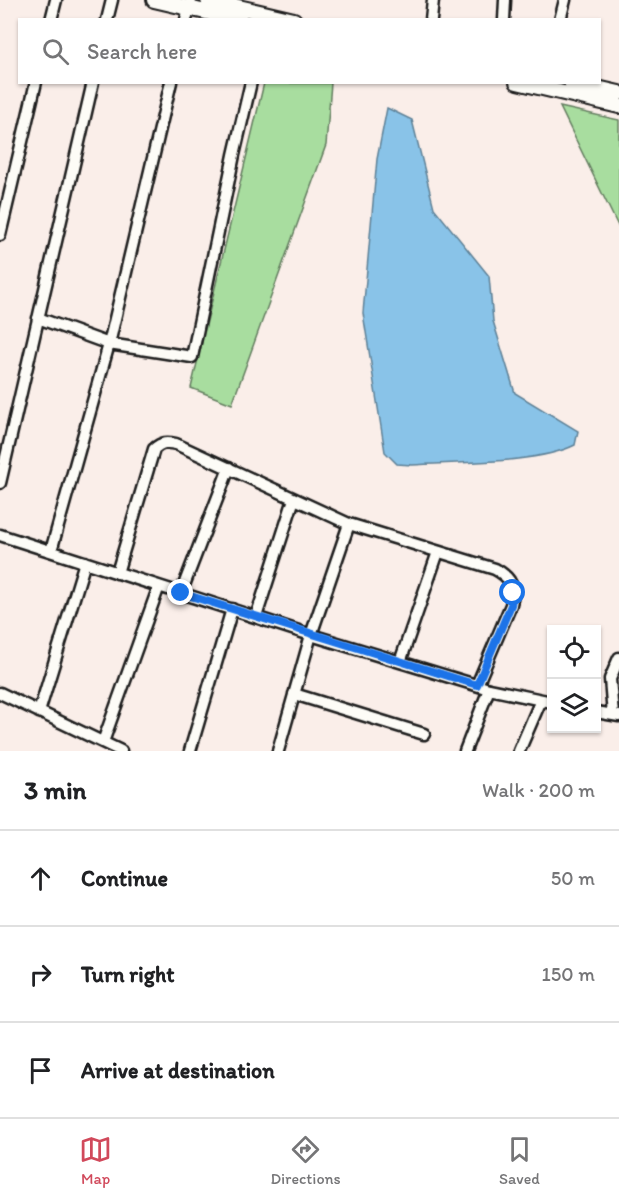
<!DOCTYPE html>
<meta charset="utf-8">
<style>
:root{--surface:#fff;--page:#f2f2f2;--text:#202124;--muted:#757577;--line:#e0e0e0;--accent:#d1495b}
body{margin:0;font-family:Itim,sans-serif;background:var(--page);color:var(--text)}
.controls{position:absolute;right:18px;bottom:18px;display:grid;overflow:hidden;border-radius:0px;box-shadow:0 2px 4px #0004}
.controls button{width:54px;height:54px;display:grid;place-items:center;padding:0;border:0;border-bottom:2px solid var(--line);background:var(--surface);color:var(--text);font:30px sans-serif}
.stop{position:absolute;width:18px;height:18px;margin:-14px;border:4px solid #1a73e8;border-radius:50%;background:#fff}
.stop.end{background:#1a73e8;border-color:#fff;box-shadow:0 2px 6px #0008}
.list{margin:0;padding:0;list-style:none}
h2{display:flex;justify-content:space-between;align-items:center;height:78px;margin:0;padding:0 24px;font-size:26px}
h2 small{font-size:20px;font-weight:400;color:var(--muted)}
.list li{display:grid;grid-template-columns:39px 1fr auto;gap:18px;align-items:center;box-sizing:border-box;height:96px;padding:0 24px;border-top:2px solid var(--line)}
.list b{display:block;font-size:22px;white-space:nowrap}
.list em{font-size:20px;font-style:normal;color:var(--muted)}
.icon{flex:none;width:33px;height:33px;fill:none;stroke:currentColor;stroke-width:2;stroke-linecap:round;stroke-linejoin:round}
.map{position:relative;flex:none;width:619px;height:751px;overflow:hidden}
.search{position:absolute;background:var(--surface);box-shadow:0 2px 4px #0004;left:18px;right:18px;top:18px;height:66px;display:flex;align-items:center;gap:15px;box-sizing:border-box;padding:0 21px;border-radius:0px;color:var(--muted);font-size:22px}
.sheet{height:366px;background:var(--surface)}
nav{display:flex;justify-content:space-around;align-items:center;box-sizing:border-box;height:84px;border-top:2px solid var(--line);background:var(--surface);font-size:16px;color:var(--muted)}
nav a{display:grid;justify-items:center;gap:3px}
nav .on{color:var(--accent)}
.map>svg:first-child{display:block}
</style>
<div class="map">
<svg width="619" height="751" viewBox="0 0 619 751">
<rect width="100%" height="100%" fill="#faeee9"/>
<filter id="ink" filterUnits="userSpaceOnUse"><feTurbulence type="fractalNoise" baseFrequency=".0167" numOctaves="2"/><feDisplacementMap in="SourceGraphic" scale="12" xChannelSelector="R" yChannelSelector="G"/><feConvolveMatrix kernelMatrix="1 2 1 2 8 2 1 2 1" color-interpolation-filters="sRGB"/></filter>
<g filter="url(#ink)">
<path fill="#a8dd9f" stroke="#627c5e" stroke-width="1.5" d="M264 83H331L326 145 232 404 191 388Z
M560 107 619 120V228Z"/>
<path fill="#89c3e8" stroke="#5d8096" stroke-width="1.5" d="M387 108 412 120 434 208 489 276 493 321 515 393 578 431 575 445C537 464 457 462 412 465L397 464 385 452 363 313 377 159Z"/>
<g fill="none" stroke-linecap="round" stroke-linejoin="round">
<g stroke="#1c1c1c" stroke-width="15">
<path id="minor" d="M51 20 56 0
M107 20 112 0
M186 20 191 0
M431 20 433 0
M504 20 505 0
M560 20 565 0
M0 235 36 82
M38 318 109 344 192 357 234 155 251 82
M0 483 93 82
M0 535 311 635 489 689 552 702
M51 551 109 344 171 82
M117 573 154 449C162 442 167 442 176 444L349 524 495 569C512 578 515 587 511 605L477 685
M181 593 229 468
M256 617 294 499
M400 662 438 552
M0 693 121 751
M294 694 424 734
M39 712 85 562
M596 712 619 716
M613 715 610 679 619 658
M103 742 159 586
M190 751 232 609
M278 751 311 635 349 524
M465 751 489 689
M519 751 541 700"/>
</g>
<g stroke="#1c1c1c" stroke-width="18">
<path id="tertiary" d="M154 0 240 20
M208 0 294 20
M517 82 619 106
M571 82 619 93"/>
</g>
<use href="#minor" stroke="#fdfcf7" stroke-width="10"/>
<use href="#tertiary" stroke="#fdfcf7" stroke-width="14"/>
</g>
</g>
<g fill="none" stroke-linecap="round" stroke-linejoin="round" filter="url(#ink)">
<path stroke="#1a73e8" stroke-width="8" d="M181 593 477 685 511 605 513 593"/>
</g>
</svg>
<div class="controls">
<button><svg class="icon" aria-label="locate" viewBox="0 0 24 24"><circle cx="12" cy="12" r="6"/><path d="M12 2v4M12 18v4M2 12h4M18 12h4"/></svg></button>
<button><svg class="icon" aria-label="layers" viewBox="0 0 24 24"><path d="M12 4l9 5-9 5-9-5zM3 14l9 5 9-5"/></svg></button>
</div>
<div class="stop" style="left:513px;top:593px"></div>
<div class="stop end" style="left:181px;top:593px"></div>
<div class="search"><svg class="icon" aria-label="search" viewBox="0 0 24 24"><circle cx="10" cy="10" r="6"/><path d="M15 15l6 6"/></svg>Search here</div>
</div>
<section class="sheet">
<h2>3 min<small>Walk · 200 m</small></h2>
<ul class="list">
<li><svg class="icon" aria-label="ahead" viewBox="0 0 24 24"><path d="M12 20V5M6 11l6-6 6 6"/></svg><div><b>Continue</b></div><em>50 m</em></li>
<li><svg class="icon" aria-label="right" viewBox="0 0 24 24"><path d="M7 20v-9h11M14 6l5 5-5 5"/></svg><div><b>Turn right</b></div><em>150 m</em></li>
<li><svg class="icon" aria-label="arrive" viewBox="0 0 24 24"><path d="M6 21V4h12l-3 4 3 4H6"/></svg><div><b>Arrive at destination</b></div></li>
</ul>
</section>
<nav>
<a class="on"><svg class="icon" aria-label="map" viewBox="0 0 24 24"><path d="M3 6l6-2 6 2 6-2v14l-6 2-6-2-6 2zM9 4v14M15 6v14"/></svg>Map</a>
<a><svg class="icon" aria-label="directions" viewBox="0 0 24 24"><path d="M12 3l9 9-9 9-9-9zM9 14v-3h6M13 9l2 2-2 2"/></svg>Directions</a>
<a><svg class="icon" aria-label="saved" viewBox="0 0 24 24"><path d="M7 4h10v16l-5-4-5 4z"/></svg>Saved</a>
</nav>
